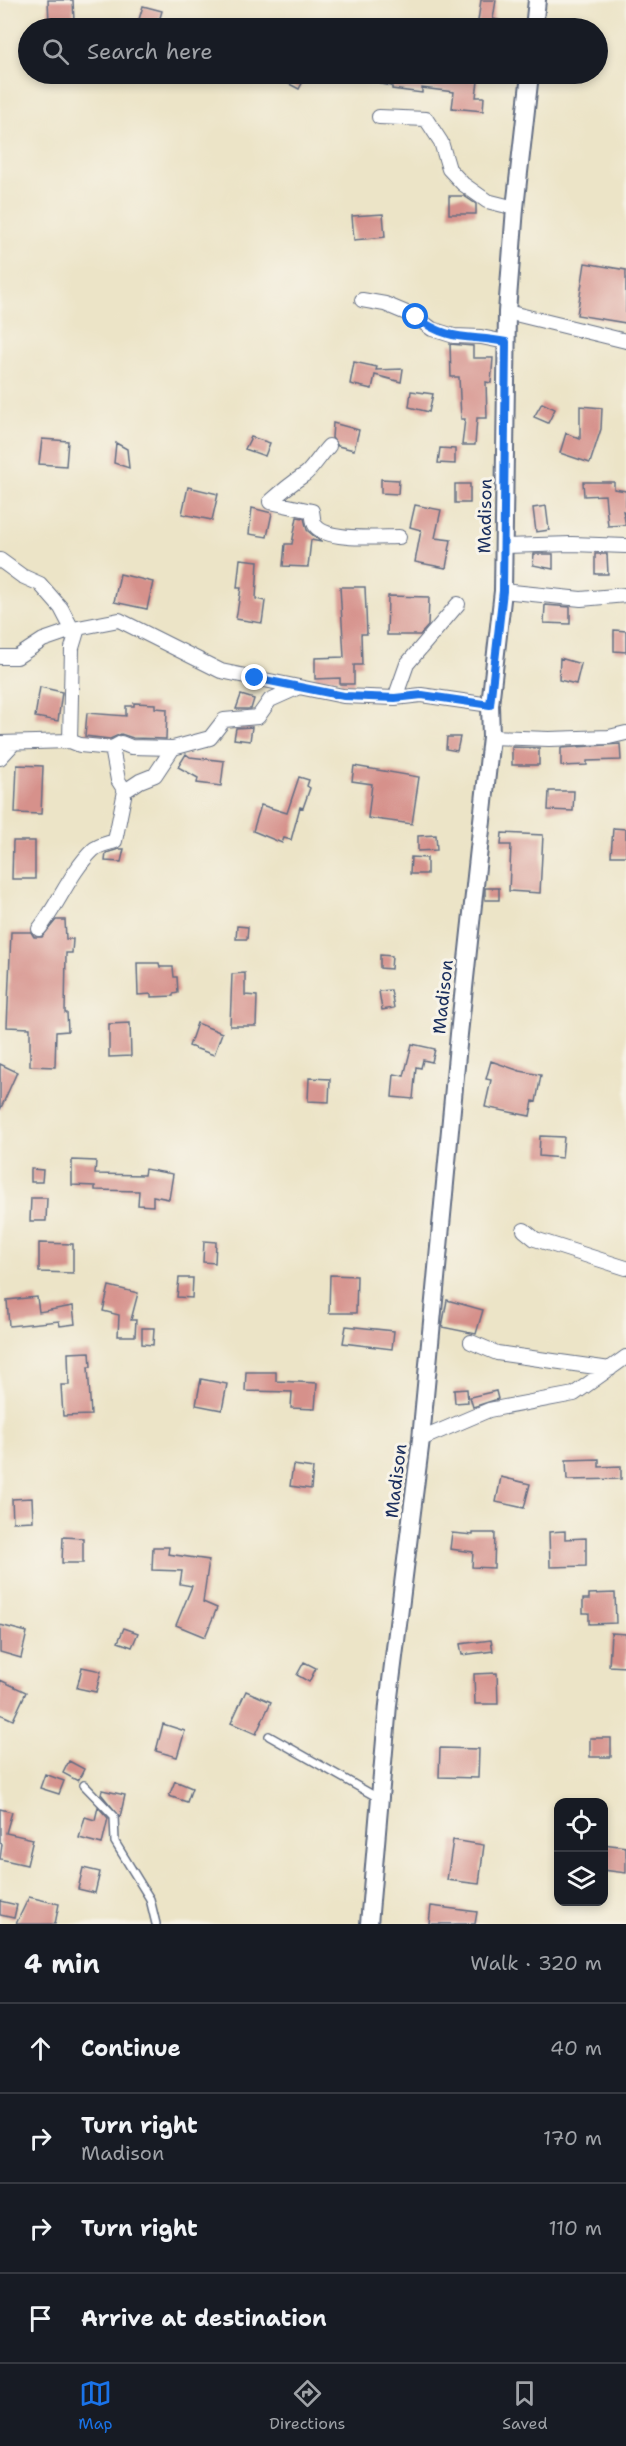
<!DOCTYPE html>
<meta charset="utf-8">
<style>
:root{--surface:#171b24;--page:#20242c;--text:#f1f3f6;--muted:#9ea1a6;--line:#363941;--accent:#1a73e8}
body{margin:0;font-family:"Shantell Sans",sans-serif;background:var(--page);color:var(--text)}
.controls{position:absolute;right:18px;bottom:18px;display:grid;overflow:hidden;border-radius:12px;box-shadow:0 3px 9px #0003}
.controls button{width:54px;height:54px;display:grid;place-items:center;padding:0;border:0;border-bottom:2px solid var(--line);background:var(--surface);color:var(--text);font:30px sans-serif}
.stop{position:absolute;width:18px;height:18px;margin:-14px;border:4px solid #1a73e8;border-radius:50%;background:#fff}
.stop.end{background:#1a73e8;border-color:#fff;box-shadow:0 2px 6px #0008}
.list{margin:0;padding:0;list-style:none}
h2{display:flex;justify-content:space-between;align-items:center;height:78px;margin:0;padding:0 24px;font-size:26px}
h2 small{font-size:20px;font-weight:400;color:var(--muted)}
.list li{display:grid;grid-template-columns:39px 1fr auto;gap:18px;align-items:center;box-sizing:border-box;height:90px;padding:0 24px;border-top:2px solid var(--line)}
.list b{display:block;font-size:22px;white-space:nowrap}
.list p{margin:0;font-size:20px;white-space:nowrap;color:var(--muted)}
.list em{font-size:20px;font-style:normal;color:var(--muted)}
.icon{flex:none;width:33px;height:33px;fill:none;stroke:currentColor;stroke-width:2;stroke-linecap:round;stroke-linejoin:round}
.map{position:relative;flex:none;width:626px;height:1924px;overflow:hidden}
.search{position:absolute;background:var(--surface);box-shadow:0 3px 9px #0003;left:18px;right:18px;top:18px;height:66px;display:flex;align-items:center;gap:15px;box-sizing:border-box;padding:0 21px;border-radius:33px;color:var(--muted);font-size:22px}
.sheet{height:438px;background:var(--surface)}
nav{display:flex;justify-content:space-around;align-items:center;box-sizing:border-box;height:84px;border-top:2px solid var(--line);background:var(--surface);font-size:16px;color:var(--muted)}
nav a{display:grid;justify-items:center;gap:3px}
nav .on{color:var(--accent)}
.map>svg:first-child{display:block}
</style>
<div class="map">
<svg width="626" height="1924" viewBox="0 0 626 1924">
<rect width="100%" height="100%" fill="#f7f3e8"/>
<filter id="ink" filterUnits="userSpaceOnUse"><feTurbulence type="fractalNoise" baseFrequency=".0167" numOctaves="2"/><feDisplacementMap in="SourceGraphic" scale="12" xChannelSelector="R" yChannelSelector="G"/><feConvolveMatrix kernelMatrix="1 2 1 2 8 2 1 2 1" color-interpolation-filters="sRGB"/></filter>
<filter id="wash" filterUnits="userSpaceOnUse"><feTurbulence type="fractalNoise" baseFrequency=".008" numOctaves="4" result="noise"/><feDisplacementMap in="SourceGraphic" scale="24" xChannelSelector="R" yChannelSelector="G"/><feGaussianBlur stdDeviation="1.35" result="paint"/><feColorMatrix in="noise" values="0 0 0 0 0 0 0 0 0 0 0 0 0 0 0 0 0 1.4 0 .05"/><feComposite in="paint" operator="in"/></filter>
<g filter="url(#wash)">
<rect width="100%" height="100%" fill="#ece4c7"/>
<g id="blocks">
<path fill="#d6918b" d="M48 0H73L74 22 49 23Z
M481 0H496L493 19 516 24 515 28H477Z
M143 6 162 11 157 28 137 26Z
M270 74H307L299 89Z
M382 74H413L478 81 476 97H484L483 111 452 108 454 92 422 88V93L392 89V86L381 84Z
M449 196H464L476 204V214H449Z
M383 214 385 237 354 240 352 216Z
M585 263 626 270V323L577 315Z
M450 344 473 346V358H493L491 383 486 382 487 418H477L475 445H462L465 419H461L459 377H451Z
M354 362 377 367 376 370 403 369 401 382 375 375 372 389 350 384Z
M411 391 433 394 429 412 409 407Z
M542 403 555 409 548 423 534 417Z
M580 406 602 408 601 429 590 463 560 453 566 433 580 439Z
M333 423 359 430 354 450 338 446 332 438Z
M251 437 270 443 265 456 245 449Z
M42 439 68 441 66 466 39 464Z
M116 443 127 449 129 468 114 463Z
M440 448 455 449V464L438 463Z
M381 479 399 480 398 494 381 493Z
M583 482H614V489L626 491V512L623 511 626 525 608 526 605 495 584 496Z
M455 484H470V503H455Z
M188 487 218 494 212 520 182 514Z
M415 505 441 510 435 538 451 540 446 568 415 562 421 530 410 527Z
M546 506 549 530 536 532 533 508Z
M252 508 272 513 267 537 249 534Z
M297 517 304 518 307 530 321 542 311 540 308 567 283 566 285 544H292Z
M534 554H553V569L533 565Z
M595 554H607L608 574H595Z
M240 559 258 561 256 599 265 601 262 623 236 619 241 588H237Z
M120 574 153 582 147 609 114 602Z
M340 587H365L367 634H361L362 665H354V684H340V678L315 679V658L344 657Z
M388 596 429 597 428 626 420 635H387Z
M545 605 570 607V624L544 623Z
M614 630 626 631V652L614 651Z
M560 658 581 664 576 684 559 680Z
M40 687 62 692 58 721 35 717Z
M241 695 254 699 251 709H236Z
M134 703 155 704V708L167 709 166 739 133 738 121 734 110 739 85 736 87 713 126 716V706H134Z
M252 727 250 741 234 739 236 728Z
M447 737H460L457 751 446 749Z
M620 744 621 760 587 761V765L561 766V748Z
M512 747 539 748V765H512Z
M186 754 190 757 224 761 221 786 197 783 198 778 178 767Z
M17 765 43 766 41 814 15 813Z
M354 766 419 777 412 824 368 818 372 784 352 781Z
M299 777 309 780 307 786 310 788 303 808 300 807 291 840 284 838 282 843 253 831 261 805 287 813Z
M549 791H574L573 811 548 810Z
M613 828 626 829V856H611Z
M502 833 543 835 540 893 509 891 511 845H501Z
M436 835 437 850 418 851V836Z
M13 841H35V879H12Z
M119 849H124L121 862 105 861 106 853Z
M411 857 427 858V874H410Z
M485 888H499V900H485Z
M56 920H65L66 939H73L72 953H66L65 1013H67L68 1031 56 1032 55 1067 30 1066V1028L7 1027 11 932H31L34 937H42Z
M237 926 248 927 247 939H236Z
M380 955 392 956 391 969 380 968Z
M137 963H159L160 967H173L174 977H177L178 993 173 994V996L151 997V994L138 995Z
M245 973V995L257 996 256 1026H230L232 974Z
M391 990 394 1008 382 1010 379 991Z
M130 1023 131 1056 109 1057V1024Z
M197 1023 222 1033 214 1055 189 1046Z
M412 1044 435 1049 432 1062 423 1060 421 1068 416 1067 413 1099 392 1097 394 1074 404 1076Z
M491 1061 520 1071 541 1075 536 1102 533 1101 530 1116 485 1107 491 1080 486 1079Z
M0 1064 17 1072 0 1110Z
M309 1078 330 1079 329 1102 308 1101Z
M540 1136 564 1137 562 1158 539 1156Z
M72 1160 96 1161 95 1174 144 1175 145 1169 173 1174 169 1199 153 1196V1206L138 1205 139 1191 95 1190V1186L72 1185Z
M31 1169 43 1170 42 1182H31Z
M31 1198H47L46 1221H30Z
M204 1241 216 1242 215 1263 203 1262Z
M39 1243 73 1244V1273L39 1272Z
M330 1275 357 1276 356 1313H329Z
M179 1278H193L192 1298 177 1297Z
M109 1286 138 1293 131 1320H136L135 1336H118L119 1315 103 1311Z
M37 1297 39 1312 73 1306 75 1324 60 1326 59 1321 9 1326 7 1300Z
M447 1300 483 1310 476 1334 442 1327Z
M346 1326 394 1331 392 1349 343 1343Z
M142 1328H154L153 1345 142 1344Z
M90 1352 91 1367H88L91 1415 63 1416 61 1385H69L68 1353Z
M246 1372H276V1381L317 1383 315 1409 291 1408 292 1392 245 1391Z
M201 1379 227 1384 222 1410 196 1405Z
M467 1389 468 1402 455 1403 454 1390Z
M496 1391 498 1399 473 1407 470 1397Z
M599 1459V1467L621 1466V1479L567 1480 566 1460Z
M293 1465 313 1468 311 1489 290 1486Z
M501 1477 530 1484 524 1508 496 1502Z
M32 1498 33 1521 13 1522 12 1499Z
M565 1531V1539L586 1538V1566L550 1567 549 1532Z
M452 1533 473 1535V1533H495L494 1568 472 1567 473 1552 450 1549Z
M63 1537 83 1538V1563H62Z
M153 1547H169L168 1554 209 1560 203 1602 217 1608 205 1637 176 1625 192 1586 180 1584 182 1571 152 1570Z
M615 1593 616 1623 589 1624V1613H583V1599H589V1594Z
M0 1625 27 1632 21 1658 0 1652Z
M124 1628 138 1633 132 1647 118 1642Z
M611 1633 626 1634V1667L609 1666Z
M491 1640 493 1651 462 1655 460 1644Z
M304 1662 316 1668 309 1682 297 1675Z
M82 1667 101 1671 96 1692 77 1688Z
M497 1673 498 1704H475L474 1674Z
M0 1680 26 1692 13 1720 0 1714Z
M246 1691 271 1702 256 1734 231 1723Z
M163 1724 185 1731 177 1757 156 1751Z
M590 1738H611V1757H590Z
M440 1748 479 1749 478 1778 439 1777Z
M69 1761 84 1769 78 1781 63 1773Z
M45 1774 64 1781 59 1794 40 1788Z
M175 1781 192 1788 187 1802 169 1796Z
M102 1790 125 1795 120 1817 101 1794Z
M98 1807 108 1818 102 1844 79 1838 85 1817 95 1820Z
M0 1809 12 1812 6 1833 33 1839 27 1865 0 1859 2 1844 0 1843Z
M453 1840 484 1845 479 1884 447 1880Z
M603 1844 626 1847V1873L603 1870Z
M83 1868 100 1872 95 1893 78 1889Z
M29 1897 59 1904 55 1924H16Z
M0 1901 17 1905 14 1918 0 1915Z
M431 1906 477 1912 475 1924H429Z"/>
</g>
</g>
<g filter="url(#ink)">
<use href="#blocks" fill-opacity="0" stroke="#646e83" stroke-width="1.5"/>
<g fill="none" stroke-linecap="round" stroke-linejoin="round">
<g stroke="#646e83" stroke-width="10">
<path id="service" d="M269 1736 380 1799
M84 1785 114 1816 115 1842 150 1899 156 1924"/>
</g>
<g stroke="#646e83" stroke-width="16">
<path id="minor" d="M379 117 426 119 441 142 449 169 463 184 487 201 515 208
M362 300 385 304 416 317 432 329 454 336 481 337 506 342
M507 312 626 341
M270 502 312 511C313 516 313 522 315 525 326 542 380 537 399 537
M270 502C281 492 292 483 304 475 310 472 322 453 329 446
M505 546 572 544 626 546
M0 560 22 576 40 584 61 608 72 629
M503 591 581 599 626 595
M0 657H17L43 640 78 628
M395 698 407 664 458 604
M491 737 549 739 609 737 626 733
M0 743 70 741 72 648 78 628 119 620 221 671 343 696 395 698 421 695 490 705
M112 748 121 743 131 747 173 748
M0 758 12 745
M125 791 140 781 155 775 173 748 210 738 224 720 258 717 270 700 299 687
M39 929C58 905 71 871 93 850 98 845 109 843 115 841L125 791 118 780 112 748 80 745 70 741
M524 1230 535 1239 626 1268
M471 1342 497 1353 610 1369
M421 1439 489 1410 574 1394 626 1357"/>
</g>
<g stroke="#646e83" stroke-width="20">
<path id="tertiary" d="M534 28 537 0
M369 1924 388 1705 421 1439 459 1034 491 737 490 705 503 591 507 312 515 208 530 74"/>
</g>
<use href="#service" stroke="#fff" stroke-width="7"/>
<use href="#minor" stroke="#fff" stroke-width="14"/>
<use href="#tertiary" stroke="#fff" stroke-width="16"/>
</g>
</g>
<g fill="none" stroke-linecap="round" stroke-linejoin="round" filter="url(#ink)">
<path stroke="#1a73e8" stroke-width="8" d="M255 678 344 696 395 698 422 695 490 705 503 591 506 342C469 335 448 342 416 317"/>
</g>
<g text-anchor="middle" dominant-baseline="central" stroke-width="6" stroke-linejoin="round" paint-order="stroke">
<g font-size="18" fill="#1b2f5e" stroke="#f7f3e8">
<text transform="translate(485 516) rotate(-89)">Madison</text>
<text transform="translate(443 997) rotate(-84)">Madison</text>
<text transform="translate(396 1481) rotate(-83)">Madison</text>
</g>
</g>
</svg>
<div class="controls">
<button><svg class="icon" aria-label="locate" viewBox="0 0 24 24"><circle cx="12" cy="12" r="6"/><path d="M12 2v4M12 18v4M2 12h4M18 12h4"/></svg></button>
<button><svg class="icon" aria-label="layers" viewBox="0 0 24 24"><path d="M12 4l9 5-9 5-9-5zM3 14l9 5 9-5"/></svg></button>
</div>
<div class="stop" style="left:416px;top:317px"></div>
<div class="stop end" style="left:255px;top:678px"></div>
<div class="search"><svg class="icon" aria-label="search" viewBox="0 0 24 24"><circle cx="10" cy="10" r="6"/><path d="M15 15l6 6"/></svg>Search here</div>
</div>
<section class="sheet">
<h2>4 min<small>Walk · 320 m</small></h2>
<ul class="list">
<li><svg class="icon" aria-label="ahead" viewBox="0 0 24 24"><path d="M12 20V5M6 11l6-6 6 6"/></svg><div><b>Continue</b></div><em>40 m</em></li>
<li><svg class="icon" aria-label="right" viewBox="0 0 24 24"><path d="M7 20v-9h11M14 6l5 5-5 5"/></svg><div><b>Turn right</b><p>Madison</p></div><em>170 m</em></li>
<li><svg class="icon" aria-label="right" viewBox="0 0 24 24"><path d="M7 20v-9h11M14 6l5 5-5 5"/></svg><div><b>Turn right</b></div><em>110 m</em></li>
<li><svg class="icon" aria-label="arrive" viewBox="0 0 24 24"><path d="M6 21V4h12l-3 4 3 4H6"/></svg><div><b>Arrive at destination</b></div></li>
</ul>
</section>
<nav>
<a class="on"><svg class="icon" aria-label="map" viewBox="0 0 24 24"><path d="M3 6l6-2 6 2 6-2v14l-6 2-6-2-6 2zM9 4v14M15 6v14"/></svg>Map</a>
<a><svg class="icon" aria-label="directions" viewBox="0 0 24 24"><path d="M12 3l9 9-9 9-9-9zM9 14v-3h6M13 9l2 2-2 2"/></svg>Directions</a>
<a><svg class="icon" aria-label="saved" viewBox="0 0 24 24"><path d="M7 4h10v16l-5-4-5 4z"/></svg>Saved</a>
</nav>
